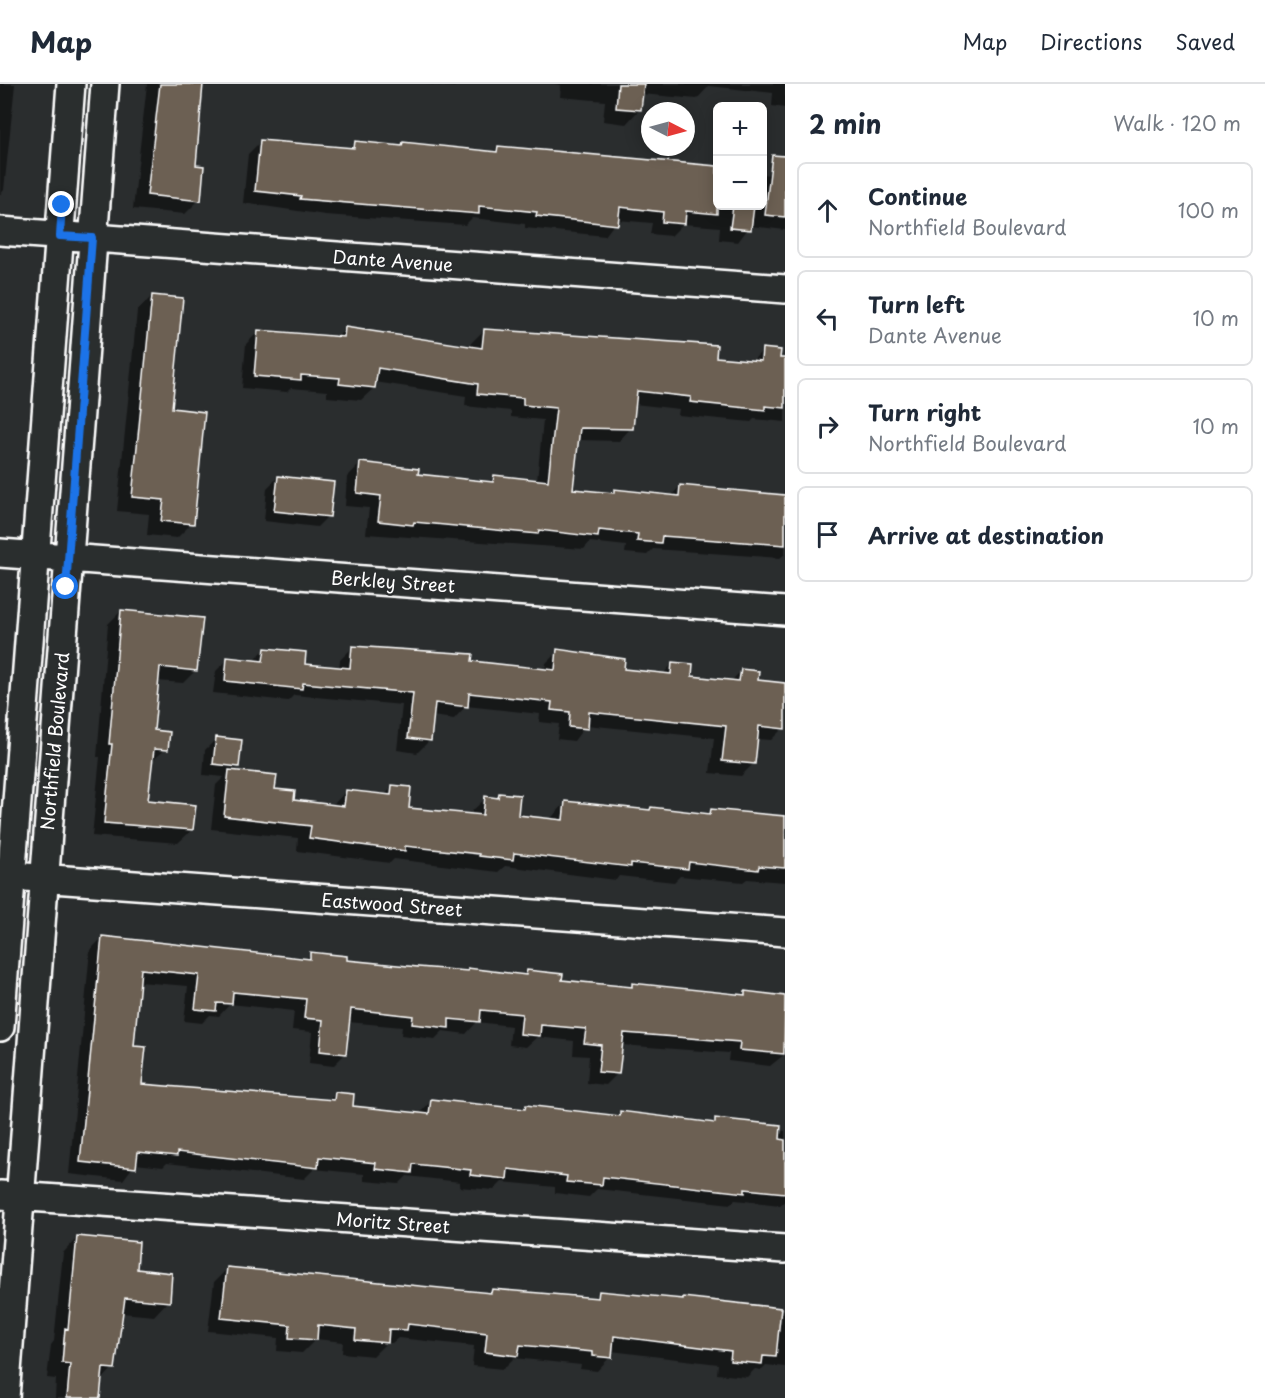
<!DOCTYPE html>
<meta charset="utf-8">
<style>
:root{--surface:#fff;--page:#f2f2f3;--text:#1f2937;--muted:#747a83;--line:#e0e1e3}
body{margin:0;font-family:"Playpen Sans",sans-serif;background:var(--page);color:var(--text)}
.controls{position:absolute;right:18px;top:18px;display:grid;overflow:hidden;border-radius:9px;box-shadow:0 3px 15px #0003}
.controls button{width:54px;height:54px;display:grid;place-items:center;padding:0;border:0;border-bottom:2px solid var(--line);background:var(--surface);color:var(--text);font:30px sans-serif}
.compass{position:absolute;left:641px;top:18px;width:54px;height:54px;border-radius:50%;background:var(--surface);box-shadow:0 3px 15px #0003;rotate:96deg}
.stop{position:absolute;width:18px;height:18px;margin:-14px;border:4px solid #1a73e8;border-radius:50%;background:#fff}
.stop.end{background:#1a73e8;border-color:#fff;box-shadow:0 2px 6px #0008}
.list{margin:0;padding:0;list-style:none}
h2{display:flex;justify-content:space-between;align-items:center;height:78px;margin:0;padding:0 24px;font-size:26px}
h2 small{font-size:20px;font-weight:400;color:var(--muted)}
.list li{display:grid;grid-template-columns:39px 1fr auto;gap:18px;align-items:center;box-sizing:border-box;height:96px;margin:0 12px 12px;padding:0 12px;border:2px solid var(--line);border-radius:9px}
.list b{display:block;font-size:22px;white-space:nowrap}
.list p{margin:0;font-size:20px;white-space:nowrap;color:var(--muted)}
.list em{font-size:20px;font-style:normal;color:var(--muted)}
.icon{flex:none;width:33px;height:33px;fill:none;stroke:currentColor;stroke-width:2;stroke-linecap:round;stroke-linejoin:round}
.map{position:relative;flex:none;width:785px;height:1314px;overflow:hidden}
header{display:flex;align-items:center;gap:36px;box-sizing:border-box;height:84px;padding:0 30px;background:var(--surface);border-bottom:2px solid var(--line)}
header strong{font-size:28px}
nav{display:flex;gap:33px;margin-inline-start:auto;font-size:21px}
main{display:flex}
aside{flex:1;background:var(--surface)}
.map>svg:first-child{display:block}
</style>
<header>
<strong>Map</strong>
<nav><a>Map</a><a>Directions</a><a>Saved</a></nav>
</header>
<main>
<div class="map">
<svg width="785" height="1314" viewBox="0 0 785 1314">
<rect width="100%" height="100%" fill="#2a2d2e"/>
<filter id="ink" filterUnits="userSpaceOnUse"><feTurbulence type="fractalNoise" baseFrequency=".0167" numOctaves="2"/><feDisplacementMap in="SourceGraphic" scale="12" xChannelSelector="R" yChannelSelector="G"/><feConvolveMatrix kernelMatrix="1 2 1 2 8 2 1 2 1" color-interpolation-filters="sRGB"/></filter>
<g filter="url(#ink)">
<path fill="#0007" d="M0 0H15L4 106 0 111Z
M147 0H202L194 82 199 116 185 130 133 125Z
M426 0H457L454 3Z
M555 0H785V24L772 22 773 9 709 2 697 15 641 10 640 25 626 40 603 37 605 17 560 13 561 1Z
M260 58 349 65 355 59 399 64 404 59 493 69 498 63 718 86V122H762V90L785 93V146L750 142 738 158 719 156 720 143 683 140 671 152 650 150 652 139 617 136 605 152 525 144V140L472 134 465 141 325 131 243 119 248 70Z
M152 212 192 439 177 454 147 451 149 430 117 427 137 227Z
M345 245 471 264V259L484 246 751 278 763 266 785 276V338L754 335 751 338 678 331 679 325 634 320 631 344 619 357 577 356 572 406 611 411 615 407 670 413 680 402 785 413V470L780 474 653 465 647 471 625 469 626 462 590 458 584 465 366 450 369 424 345 422 347 393 360 380 417 391 488 399 494 393 537 397 543 336 511 333V327L465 322 466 312 375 298 374 304 361 316 327 313V307L291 304 287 308 242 304 246 260 258 248 336 254Z
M278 393 328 432 317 443 264 437 267 404Z
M121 527 196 586 183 599 157 597 152 647 166 665 151 678 147 717 192 746 178 759 92 752 100 673H97L108 540Z
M353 563 545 586 546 579 558 567 623 587 662 591 673 579 690 594 730 598 741 587 757 597 785 600 783 644 771 656 756 655 753 680 741 692 710 689 714 654 586 641 574 657 557 655 559 640 539 638 540 630 466 622 454 635 432 632 430 656 417 669 397 666 402 621 294 611 288 617 213 609 216 587 228 575 253 577 265 565 303 581 339 585 340 576Z
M216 655 238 683 232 688 274 706 293 718 333 721 346 707 384 711 393 703 408 725 472 732V727L486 714 495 715 499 711 516 732 552 736 553 732 566 718 706 731 711 726 782 734 785 731V798L747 795 743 798 680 792 674 798 619 792 616 796 505 782 498 788 394 775 390 779 297 767 298 754 211 745 216 701 224 693 203 691 205 666Z
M102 854 305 876 311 870 345 877 466 888 468 886 523 892 527 887 560 898 629 904 633 901 742 912 746 909 785 913V970L770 982 728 977 729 969 621 961 618 989 606 1001 587 999 589 972 573 971 574 957 537 953 526 963 509 961 511 942 477 938 466 950 443 947 435 955 401 951 402 943 348 938 345 970 333 982 309 979 312 948 292 946 294 927 230 920 219 932 210 931 202 939 184 937 188 902 139 898 133 963 141 1002 328 1017 336 1009 351 1023 419 1030 431 1017 523 1026 526 1023 617 1033 621 1029 712 1040 716 1036 785 1047V1117L780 1121 735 1116 731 1120 597 1105 589 1113 555 1109V1103L502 1098 494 1106 459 1103 460 1098 407 1092 399 1100 364 1097V1090L314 1085 304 1095 167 1079 163 1083 135 1080 123 1096 69 1090 90 866Z
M77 1154 135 1187 168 1217 154 1232 121 1229 113 1284 100 1298 98 1314H55L56 1295 47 1294 51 1261 54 1257 63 1169Z
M227 1185 489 1210 492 1206 593 1215 599 1209 681 1216 683 1214 785 1226V1283L766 1281 761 1286 755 1285 747 1293 717 1290 718 1280 611 1267 610 1273 597 1287 580 1285 581 1281 514 1274 503 1285 472 1282 474 1262 398 1254 392 1259H386L373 1272 342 1269 343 1258 316 1255 302 1269 277 1267 278 1254 208 1247 214 1198Z"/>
<path fill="#6c6053" stroke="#fff" stroke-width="1.5" d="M160 0H203L196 81 204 82 201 117 147 111Z
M618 0H644L641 26 616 24Z
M260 56 354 64 355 57 402 62 403 58 497 68 498 62 717 82V130L686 127 685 140 662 138 663 128 620 123 618 141 536 132 537 128 479 122V130L300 115 301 112 255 107Z
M772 71 785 72V133L765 131Z
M733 122H754L751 146 730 144Z
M152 211 183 214 172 324 205 328 194 440 161 437 164 416 132 413Z
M345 243 482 264 484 245 717 261 716 273 761 277 762 264 781 266 780 274H785V324L765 322V326L690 318 691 313 637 307 633 345 580 344 573 405 614 409V405L679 412 680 401 785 411V461L662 452 661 459 637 457 638 450 599 446 598 453 539 446 538 450 414 438 413 441 378 437 381 412 357 409 360 378 419 385 418 390 493 398 494 391 548 397 556 324 523 321V314L477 310 478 300 378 284 375 304 339 300 340 294 301 291V296L254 292 258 246 344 253Z
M278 392 334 398 330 433 274 427Z
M121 526 203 534 197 587 160 583 154 646 170 648 168 666 154 665 148 716 196 721 193 746 104 739 112 660H109Z
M352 562 473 570 472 577 555 586 557 565 625 575 624 585 671 590 672 578 693 580 692 592 739 597 741 585 759 587 758 596 785 599V645L759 642 755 680 722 677 726 642 589 628 588 645 569 643 570 628 551 626 552 618 469 609 468 623 435 619 431 657 408 654 413 609 303 599 302 605 225 597 227 573 263 577 265 564 306 568 305 580 350 584Z
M216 653 242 656 239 683 213 680Z
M229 686 277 691 275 705 295 707 294 716 344 722 346 706 391 711 392 701 411 703 409 724 483 731 485 712 498 714 499 709 520 711 518 731 563 736 565 717 650 726 651 723 710 730 711 725 785 732V784L759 782 758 786 689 778 688 785 631 779V783L514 769 513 776 479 772V770L405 762V767L309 754 311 742 224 732Z
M102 852 310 875V868L347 872V876L418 883 468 887V884L526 891 527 886 563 890 562 896 632 903V899L745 911V907L785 912 784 970 739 966 740 958 624 949 619 990 598 988 601 961 584 959 586 945 541 941 540 952 520 950 522 930 481 926 480 938 449 935V944L412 940 413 932 351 925 346 970 320 967 323 936 304 934 306 915 233 908 232 920 217 919 216 927 195 925 199 891 141 885 134 962 146 963 142 1000 334 1016 335 1008 354 1010 353 1022 429 1030 431 1015 525 1025 526 1021 620 1032V1027L715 1039V1034L781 1041 780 1055 785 1056V1109L745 1105V1109L603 1093 602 1101 566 1098 567 1092 508 1085 507 1095 470 1091 471 1086 413 1080 412 1089 375 1085 376 1079 319 1073 318 1084 177 1068V1072L138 1068 136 1084 80 1078Z
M77 1152 139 1158 137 1185 172 1189 170 1218 125 1214 115 1285 103 1284 100 1314H67L70 1280 62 1279 65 1244 68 1245Z
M227 1183 491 1209 492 1205 598 1214 599 1207 683 1215V1213L781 1224 776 1273 763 1272 762 1280 730 1277 731 1267 614 1252 612 1274 593 1272V1268L520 1261 518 1272 485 1268 487 1249 408 1240 407 1246 389 1245 388 1259 355 1256 356 1245 318 1241 317 1256 289 1254 290 1241 221 1234Z"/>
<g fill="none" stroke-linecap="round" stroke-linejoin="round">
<g stroke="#fff" stroke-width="32">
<path id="street" d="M0 147 785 205
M0 469 785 527
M25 793 785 848
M0 943 71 0
M0 1111 785 1165
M5 1314 105 0"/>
</g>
<use href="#street" stroke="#2a2d2e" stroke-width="27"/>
</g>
</g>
<g fill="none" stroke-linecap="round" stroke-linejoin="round" filter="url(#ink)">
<path stroke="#1a73e8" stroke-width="8" d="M62 121 60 152 92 154 66 503"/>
</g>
<g text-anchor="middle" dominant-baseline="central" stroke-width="4.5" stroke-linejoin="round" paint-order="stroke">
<g font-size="18" fill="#fff" stroke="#2a2d2e">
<text transform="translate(393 176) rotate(4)">Dante Avenue</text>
<text transform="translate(393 497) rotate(4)">Berkley Street</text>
<text transform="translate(54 657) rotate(-85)">Northfield Boulevard</text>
<text transform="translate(392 820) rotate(4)">Eastwood Street</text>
<text transform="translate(393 1138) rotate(4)">Moritz Street</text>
</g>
</g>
</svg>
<div class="controls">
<button>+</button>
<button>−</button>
</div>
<svg class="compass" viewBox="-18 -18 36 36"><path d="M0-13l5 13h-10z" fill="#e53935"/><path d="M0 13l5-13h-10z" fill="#747a83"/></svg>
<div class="stop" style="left:66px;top:503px"></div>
<div class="stop end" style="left:62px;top:121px"></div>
</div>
<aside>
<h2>2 min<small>Walk · 120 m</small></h2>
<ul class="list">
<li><svg class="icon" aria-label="ahead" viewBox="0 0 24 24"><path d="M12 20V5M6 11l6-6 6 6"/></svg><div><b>Continue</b><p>Northfield Boulevard</p></div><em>100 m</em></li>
<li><svg class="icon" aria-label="left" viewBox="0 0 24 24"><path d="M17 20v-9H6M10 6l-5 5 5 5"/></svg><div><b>Turn left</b><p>Dante Avenue</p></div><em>10 m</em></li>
<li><svg class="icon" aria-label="right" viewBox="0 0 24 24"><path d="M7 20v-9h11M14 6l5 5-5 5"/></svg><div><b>Turn right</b><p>Northfield Boulevard</p></div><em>10 m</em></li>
<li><svg class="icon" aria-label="arrive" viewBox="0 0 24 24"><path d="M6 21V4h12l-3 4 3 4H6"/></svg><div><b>Arrive at destination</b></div></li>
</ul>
</aside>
</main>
